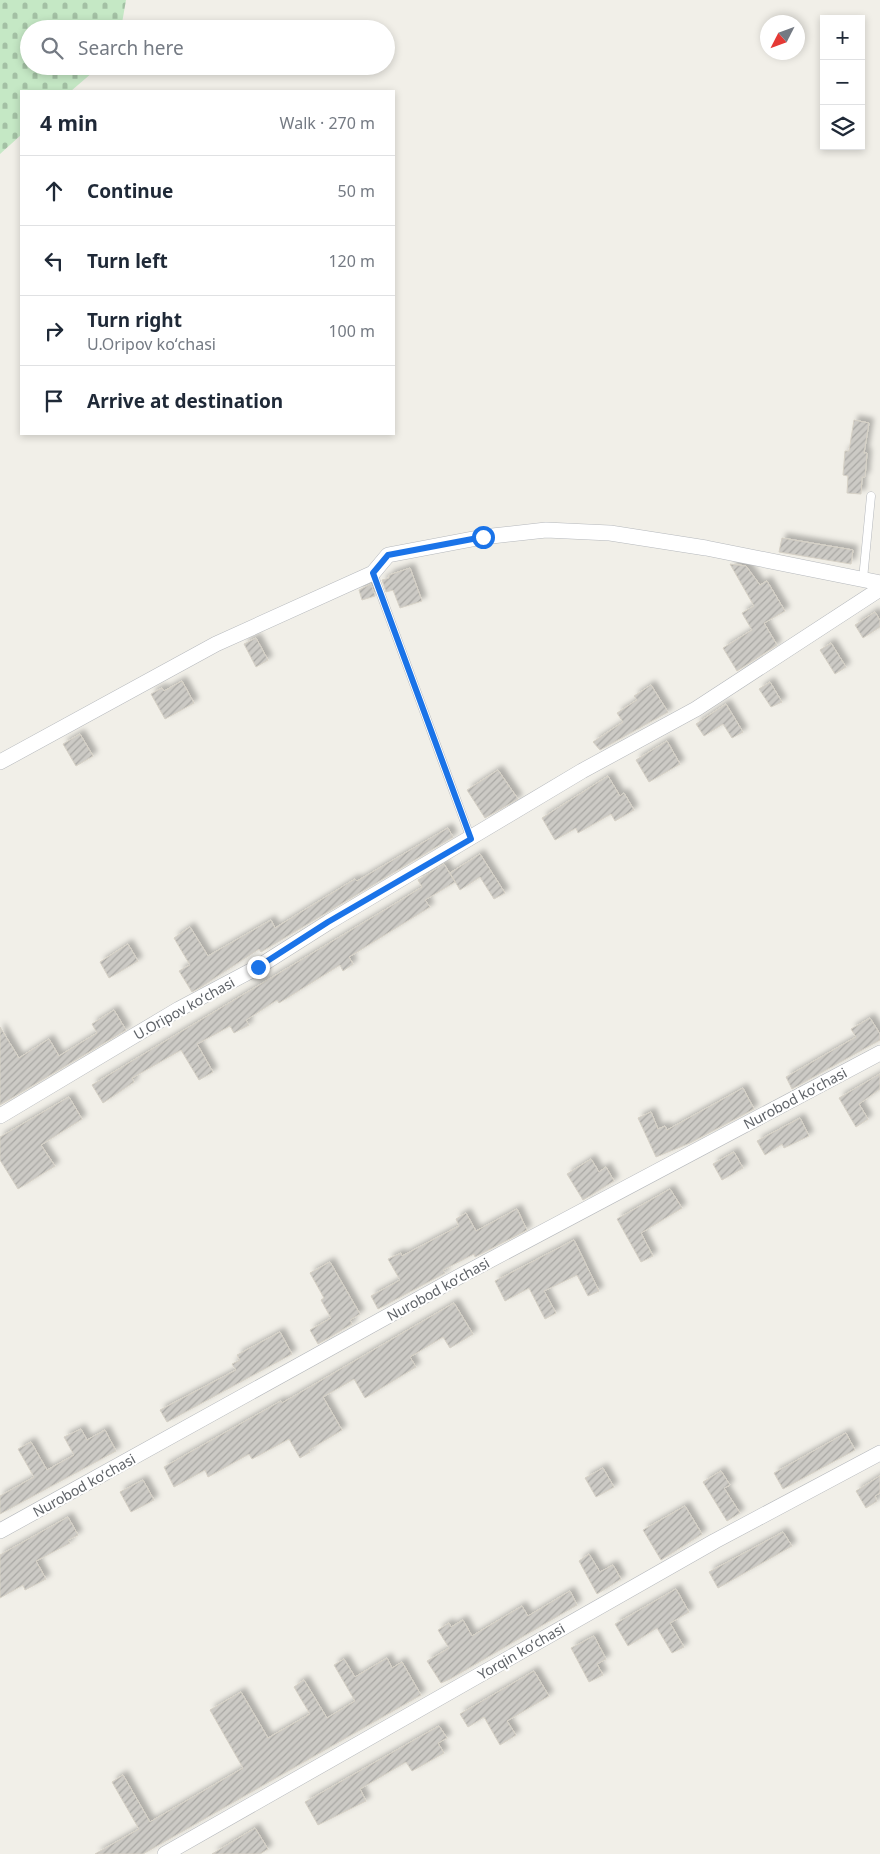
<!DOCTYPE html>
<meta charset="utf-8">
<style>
:root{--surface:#fff;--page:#f2f2f3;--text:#1f2937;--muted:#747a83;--line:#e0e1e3}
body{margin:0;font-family:"Noto Sans",sans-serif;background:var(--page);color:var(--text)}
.controls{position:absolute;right:15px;top:15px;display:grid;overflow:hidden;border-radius:0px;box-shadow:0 2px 8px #0003}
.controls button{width:45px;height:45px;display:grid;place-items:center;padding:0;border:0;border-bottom:1px solid var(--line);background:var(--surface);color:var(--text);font:25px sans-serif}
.compass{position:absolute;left:760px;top:15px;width:45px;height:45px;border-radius:50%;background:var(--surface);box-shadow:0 2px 8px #0003;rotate:228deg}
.stop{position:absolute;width:15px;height:15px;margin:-11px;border:4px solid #1a73e8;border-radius:50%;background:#fff}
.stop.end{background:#1a73e8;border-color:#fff;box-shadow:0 1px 5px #0008}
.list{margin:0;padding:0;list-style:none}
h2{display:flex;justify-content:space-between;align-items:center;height:65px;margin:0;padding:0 20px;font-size:21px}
h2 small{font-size:16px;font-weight:400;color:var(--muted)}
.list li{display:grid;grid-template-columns:32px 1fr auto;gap:15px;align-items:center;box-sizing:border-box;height:70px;padding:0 20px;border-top:1px solid var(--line)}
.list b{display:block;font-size:19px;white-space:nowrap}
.list p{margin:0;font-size:16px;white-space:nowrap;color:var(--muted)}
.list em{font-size:16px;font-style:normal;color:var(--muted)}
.icon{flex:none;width:28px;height:28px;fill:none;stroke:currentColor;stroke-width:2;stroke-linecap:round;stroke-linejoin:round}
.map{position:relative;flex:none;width:880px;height:1854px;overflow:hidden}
.search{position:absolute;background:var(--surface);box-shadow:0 2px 8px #0003;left:20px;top:20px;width:375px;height:55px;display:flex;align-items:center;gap:12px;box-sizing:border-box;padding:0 18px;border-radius:28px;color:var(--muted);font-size:19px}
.panel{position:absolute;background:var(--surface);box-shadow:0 2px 8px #0003;left:20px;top:90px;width:375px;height:345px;border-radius:0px}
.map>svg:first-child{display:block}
</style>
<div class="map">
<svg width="880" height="1854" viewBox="0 0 880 1854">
<defs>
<pattern id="cemetery-stones" width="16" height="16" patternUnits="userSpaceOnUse" patternTransform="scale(1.25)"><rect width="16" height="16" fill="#c5e8c5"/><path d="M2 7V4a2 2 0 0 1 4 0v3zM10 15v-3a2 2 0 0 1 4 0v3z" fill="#a3c0a4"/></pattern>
<pattern id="building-hatch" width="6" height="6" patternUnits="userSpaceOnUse" patternTransform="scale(1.25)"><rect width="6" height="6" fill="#cccac5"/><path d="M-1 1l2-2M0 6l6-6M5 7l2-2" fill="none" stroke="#a9a8a4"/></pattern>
<filter id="shadow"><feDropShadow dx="4.5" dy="-4.5" stdDeviation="2.5" flood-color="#0004"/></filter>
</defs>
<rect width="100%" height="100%" fill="#f1efe8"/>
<path fill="url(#cemetery-stones)" d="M0 0H126L121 29H29V66H100L71 91H21V135L0 154Z"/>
<path fill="url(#building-hatch)" stroke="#d6d1c6" filter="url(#shadow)" d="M854 420 869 423 864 453H867L865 477H862L861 494 847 493 848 476 843 475 845 451H849Z
M782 538 853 550 851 564 779 552Z
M730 564 746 566 760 585 767 581 785 611 764 623 777 645 737 671 723 648 752 630 742 613 754 606Z
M410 568 422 601 400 608 393 590 386 592 382 580 389 578V575Z
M371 584 375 596 362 600 359 590Z
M875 612 880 620V627L863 638 855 625Z
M256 638 268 660 256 667 244 644Z
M831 643 846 667 835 674 820 650Z
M182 681 194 703 165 719 151 694 162 688 164 691Z
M770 682 782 702 771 707 759 689Z
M651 685 668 712 600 750 593 742 623 722 617 713 637 700 634 696Z
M726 704 743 732 732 738 723 724 704 736 696 724Z
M80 734 93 756 76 766 63 744Z
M667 741 680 764 649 782 636 760Z
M498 770 518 799 485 818 467 790Z
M608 776 620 796 624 793 634 810 615 821 611 814 578 833 576 828 555 840 542 818Z
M448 828 453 837 261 952 259 949 201 987 192 992 179 971 190 965 174 938 190 927 208 956 271 920 275 928 355 879 357 881Z
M480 854 505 893 494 899 480 877 460 890 450 873Z
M444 864 455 882 425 900 430 907 349 957 353 964 343 971 340 965 279 1003 277 1000 246 1020 249 1025 234 1033 230 1026 197 1044 213 1072 199 1080 181 1050 132 1078 134 1082 103 1103 92 1085 388 908 422 887 418 880Z
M128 944 138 961 109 978 100 962Z
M114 1010 126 1030 0 1105V1027L19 1058 49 1039 59 1056 97 1033 92 1024Z
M870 1018 880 1034V1040L792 1089 786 1077 856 1037 851 1029Z
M880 1074V1089L859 1104 868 1119 856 1127 839 1098Z
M743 1088 754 1109 690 1143 656 1157 638 1118 651 1112 658 1129 665 1126 667 1130Z
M69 1097 82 1119 41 1145 55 1166 18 1189 0 1160V1137Z
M800 1118 809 1136 784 1148 782 1144 765 1155 757 1141Z
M734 1152 743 1168 722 1180 713 1164Z
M591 1159 599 1172 606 1167 614 1181 583 1200 567 1174Z
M670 1189 682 1208 641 1233 653 1256 641 1262 617 1219Z
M517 1209 527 1230 475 1257 474 1254 443 1270 445 1273 378 1309 371 1296 400 1280 388 1259 401 1253 402 1256 459 1226 456 1219 466 1213 476 1231Z
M574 1240 599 1291 588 1296 577 1275 544 1291 556 1313 545 1319 529 1288 505 1301 495 1281Z
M330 1262 360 1314 350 1320 352 1324 318 1344 310 1330 331 1318 321 1300 324 1298 310 1273Z
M454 1303 473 1334 450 1348 443 1337 410 1357 416 1367 365 1398 354 1379 323 1397 342 1430 309 1450 310 1452 300 1458 289 1439 252 1459 249 1454 208 1477 205 1470 174 1487 164 1467 281 1401 282 1403 315 1384Z
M280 1332 292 1354 167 1422 160 1410 236 1370 232 1364 240 1360 237 1355Z
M81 1429 87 1440 105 1430 116 1451 0 1514V1496L34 1477 18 1449 31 1442 47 1470 74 1455 64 1437Z
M846 1433 855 1450 783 1489 774 1473Z
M603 1468 614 1487 596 1497 585 1478Z
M721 1471 730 1485 724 1488 740 1513 727 1521 703 1482Z
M880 1476V1493L875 1496 877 1501 866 1508 856 1491Z
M143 1480 154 1500 131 1512 120 1492Z
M685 1506 702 1534 661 1560 643 1530Z
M68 1517 78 1535 68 1540 70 1543 36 1561 46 1579 25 1590 23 1585 0 1598V1555Z
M783 1532 792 1546 718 1588 709 1572Z
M589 1554 600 1572 613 1565 621 1579 597 1594 579 1561Z
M676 1589 689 1612 670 1623 684 1647 672 1653 657 1628 628 1646 615 1624Z
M570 1591 577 1605 450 1679 441 1683 427 1661 449 1648 438 1630 449 1623 451 1627 463 1620 472 1636 522 1606 528 1616Z
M594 1636 606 1659 597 1664 603 1675 589 1682 571 1648Z
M387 1658 392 1668 402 1662 421 1695 143 1854H95L139 1829 112 1782 123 1775 150 1822 243 1768 210 1710 241 1692 268 1738 310 1714 294 1687 304 1680 327 1718 355 1701 334 1665 344 1659 355 1677Z
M534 1671 549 1696 507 1721 516 1735 500 1745 484 1717 468 1727 460 1714Z
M439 1726 447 1738 438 1743 444 1753 412 1771 406 1762 360 1789 366 1801 318 1825 305 1802Z
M255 1828 268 1849 260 1854H212Z"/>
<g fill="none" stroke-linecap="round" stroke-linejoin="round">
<g stroke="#b5b8bc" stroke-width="9">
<path id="service" d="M373 573 471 839
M863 579 871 496"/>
</g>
<g stroke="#b5b8bc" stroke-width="16">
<path id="minor" d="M0 762 216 644 373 573 388 555 483 537 546 530 610 533 706 548 880 583
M0 1116 179 1009 258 967 329 922 582 771 696 709 880 589
M0 1531 462 1275 880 1053
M165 1854 715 1541 880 1453"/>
</g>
<use href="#service" stroke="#fff" stroke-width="8"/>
<use href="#minor" stroke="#fff" stroke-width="15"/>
</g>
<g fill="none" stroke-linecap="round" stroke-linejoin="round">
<path stroke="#1a73e8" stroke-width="6" d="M258 967 328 922 471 839 373 573 388 555 483 537"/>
</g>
<g text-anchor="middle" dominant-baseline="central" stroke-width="4" stroke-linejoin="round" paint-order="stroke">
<g font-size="14" fill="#5f6368" stroke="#fff">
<text transform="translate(184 1008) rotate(-29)">U.Oripov koʻchasi</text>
<text transform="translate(795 1098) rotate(-28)">Nurobod koʻchasi</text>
<text transform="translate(438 1289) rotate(-29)">Nurobod koʻchasi</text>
<text transform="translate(84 1485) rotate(-29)">Nurobod koʻchasi</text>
<text transform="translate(521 1651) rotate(-30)">Yorqin koʻchasi</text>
</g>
</g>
</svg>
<div class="controls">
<button>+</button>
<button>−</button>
<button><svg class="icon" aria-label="layers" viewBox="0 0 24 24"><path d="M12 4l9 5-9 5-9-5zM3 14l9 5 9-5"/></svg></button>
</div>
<svg class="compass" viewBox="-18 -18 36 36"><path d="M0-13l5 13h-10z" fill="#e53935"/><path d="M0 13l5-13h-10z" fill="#747a83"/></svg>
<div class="stop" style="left:483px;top:537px"></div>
<div class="stop end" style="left:258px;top:967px"></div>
<div class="search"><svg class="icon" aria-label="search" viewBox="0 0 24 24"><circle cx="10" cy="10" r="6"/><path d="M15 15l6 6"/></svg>Search here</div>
<section class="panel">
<h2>4 min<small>Walk · 270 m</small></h2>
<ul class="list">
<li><svg class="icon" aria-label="ahead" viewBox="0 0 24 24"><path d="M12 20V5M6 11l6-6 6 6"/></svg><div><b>Continue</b></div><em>50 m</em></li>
<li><svg class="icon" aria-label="left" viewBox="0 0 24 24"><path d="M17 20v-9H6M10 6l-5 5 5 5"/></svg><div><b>Turn left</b></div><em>120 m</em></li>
<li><svg class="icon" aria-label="right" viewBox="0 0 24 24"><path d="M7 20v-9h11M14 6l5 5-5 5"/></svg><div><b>Turn right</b><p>U.Oripov koʻchasi</p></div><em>100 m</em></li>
<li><svg class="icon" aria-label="arrive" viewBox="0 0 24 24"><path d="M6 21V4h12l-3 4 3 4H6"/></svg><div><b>Arrive at destination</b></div></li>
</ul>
</section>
</div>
